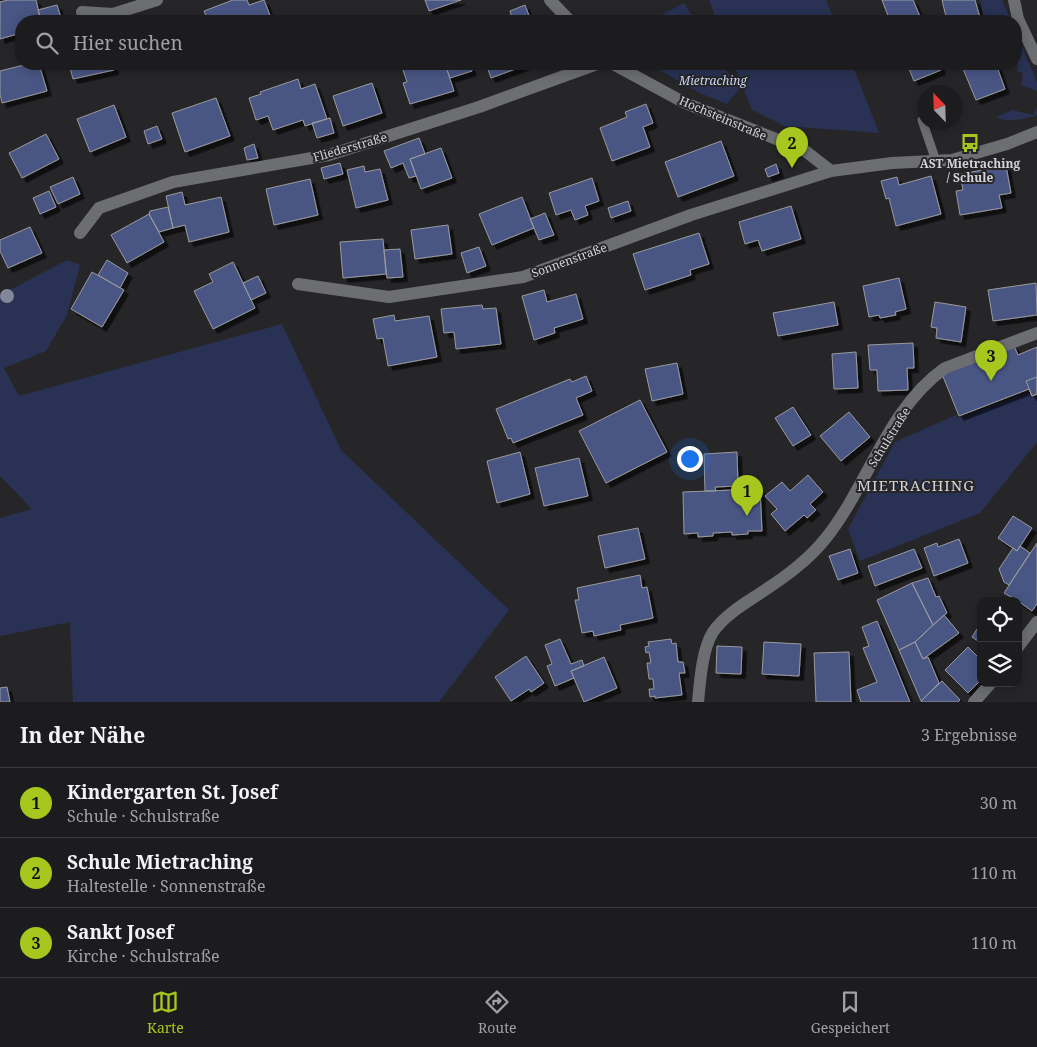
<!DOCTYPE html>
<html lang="de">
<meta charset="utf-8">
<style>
:root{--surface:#1c1c1f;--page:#29292c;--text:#f1f3f6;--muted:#a0a1a4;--line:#3a3a3d;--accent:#a7c71e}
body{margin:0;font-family:"Noto Serif",serif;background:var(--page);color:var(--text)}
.controls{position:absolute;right:15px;bottom:15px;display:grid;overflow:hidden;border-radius:10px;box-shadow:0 2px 12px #0003}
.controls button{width:45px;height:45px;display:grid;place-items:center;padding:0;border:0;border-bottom:1px solid var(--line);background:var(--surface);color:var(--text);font:25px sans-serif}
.compass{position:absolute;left:917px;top:85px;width:45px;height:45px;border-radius:50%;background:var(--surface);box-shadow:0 2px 12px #0003;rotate:337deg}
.you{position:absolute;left:689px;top:458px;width:18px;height:18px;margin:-12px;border:4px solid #fff;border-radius:50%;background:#1a73e8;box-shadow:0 0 0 8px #1a73e833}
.badge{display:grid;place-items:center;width:32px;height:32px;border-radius:50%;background:var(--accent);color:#111;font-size:16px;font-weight:700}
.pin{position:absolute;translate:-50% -41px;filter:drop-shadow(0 1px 2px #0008)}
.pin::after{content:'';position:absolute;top:26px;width:18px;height:15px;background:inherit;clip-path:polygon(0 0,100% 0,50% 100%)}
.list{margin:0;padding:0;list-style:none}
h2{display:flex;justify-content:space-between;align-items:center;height:65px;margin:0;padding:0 20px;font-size:21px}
h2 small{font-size:16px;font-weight:400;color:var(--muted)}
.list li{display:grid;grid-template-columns:32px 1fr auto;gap:15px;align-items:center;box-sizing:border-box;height:70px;padding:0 20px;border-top:1px solid var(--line)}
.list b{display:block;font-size:19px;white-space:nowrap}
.list p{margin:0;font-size:16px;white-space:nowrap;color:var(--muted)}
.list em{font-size:16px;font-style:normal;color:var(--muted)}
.icon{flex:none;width:28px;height:28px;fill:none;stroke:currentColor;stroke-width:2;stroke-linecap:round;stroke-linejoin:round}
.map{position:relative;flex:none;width:1037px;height:702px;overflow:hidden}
.search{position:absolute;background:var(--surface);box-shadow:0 2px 12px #0003;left:15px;right:15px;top:15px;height:55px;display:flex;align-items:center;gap:12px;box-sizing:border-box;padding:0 18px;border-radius:20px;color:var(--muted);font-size:19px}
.sheet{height:275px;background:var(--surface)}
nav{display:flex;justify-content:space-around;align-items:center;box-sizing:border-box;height:70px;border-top:1px solid var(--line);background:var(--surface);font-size:14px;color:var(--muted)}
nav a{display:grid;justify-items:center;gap:2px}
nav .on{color:var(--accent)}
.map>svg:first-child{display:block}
</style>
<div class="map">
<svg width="1037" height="702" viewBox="0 0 1037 702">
<defs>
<filter id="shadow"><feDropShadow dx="4.5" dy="4.5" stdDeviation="0" flood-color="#0009"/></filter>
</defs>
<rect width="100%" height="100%" fill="#262629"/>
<path fill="#293254" d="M709 0H826L835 21H717Z
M980 0H1002L1011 21H985Z
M684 3 695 21H650Z
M1016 33 1037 82V91L1021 85 1023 73 1017 71 1018 62 1016 61Z
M649 64H722L739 89 727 104 700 93Z
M734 64H852L879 133 785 126 752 110Z
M1036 107 1037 115C1028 119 1004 123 997 117L1012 110 1034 115Z
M67 260 80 265 67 315 46 351 4 368 19 396 282 324 341 450 509 610 439 702H73L70 622 0 636V518L32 509 0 476V295Z
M1028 392 1032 398 1037 396V442L980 513 860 561 848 529 895 442 956 415 958 418Z"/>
<path fill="#495684" stroke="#999a9d" filter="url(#shadow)" d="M8 0H36L41 21H21V33L0 39V2Z
M233 0H247L249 5 264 0 271 18 264 21H208L204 11Z
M425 0H461L429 11Z
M882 0H913L922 21H890Z
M942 0H975L981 21H947Z
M57 5 62 21H41L38 10Z
M525 5 531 21H513L510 11Z
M28 64H39L47 91 2 103 0 94V71Z
M69 64H113L114 70 73 79Z
M413 64H445L454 91 410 104 403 83 407 82 402 67Z
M445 64H469L472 71 450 78Z
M486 64H529L491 78Z
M907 64H939L941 70 914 81Z
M961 64H996L1005 89 976 100Z
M298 79 301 89 315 84 327 119 305 126 303 120 273 130 268 116 256 120 249 98 261 94 260 92Z
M372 83 382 113 343 126 333 96Z
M216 98 230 136 185 152 172 113Z
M646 104 653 123 643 127 650 147 612 161 600 128 627 117 625 112Z
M114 105 126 137 90 152 77 119Z
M330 118 334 133 317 138 312 123Z
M157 126 162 139 148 144 144 131Z
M46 134 59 159 22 178 9 153Z
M419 138 425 154 410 159 416 176 409 178 403 163 391 168 384 151Z
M721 141 734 176 678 197 665 162Z
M254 144 258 158 247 160 244 148Z
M441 148 452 178 421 189 410 159Z
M340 163 343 174 324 179 321 168Z
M776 164 779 173 768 177 765 169Z
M364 166 365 172 380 169 388 200 356 208 347 170Z
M1006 166 1011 193 999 195 1002 208 960 215 956 191 963 190 960 174Z
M931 176 941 214 896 226 889 198 886 199 881 181 897 177 899 185Z
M73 177 80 194 58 204 50 187Z
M592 178 599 201 585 206 588 215 575 220 571 210 556 215 549 193Z
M310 179 318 215 274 225 266 189Z
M49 191 56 207 40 214 33 198Z
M182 192 185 205 221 197 229 232 189 242 185 225 173 228 166 196Z
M522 197 534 228 492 245 479 214Z
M628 201 631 211 611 218 608 208Z
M791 206 801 239 762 251 758 240 745 244 739 222Z
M168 207 173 228 159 232 149 214 150 211Z
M545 213 554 235 539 240 530 219Z
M149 214 164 242 127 263 111 235Z
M448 225 452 254 415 259 411 230Z
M30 227 42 253 8 268 0 251V240Z
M699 233 709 264 690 270 691 275 645 290 633 254Z
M383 239 386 274 343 278 340 242Z
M479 247 486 266 467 273 461 253Z
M400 249 403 277 387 278 384 250Z
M107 260 128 273 120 288 98 275Z
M233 262 255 308 213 329 194 291 213 282 209 274Z
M92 272 124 290 102 327 71 309Z
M258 276 266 293 251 300 243 283Z
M899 278 906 309 895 312 896 315 880 318 879 315 869 317 863 286Z
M1036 283 1037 315 993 321 988 290Z
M544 290 547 302 576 294 583 319 554 328 555 333 534 340 522 296Z
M834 302 838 325 778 336 773 313Z
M935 302 966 307 961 342 936 338 937 328 931 327Z
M482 305 483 309 496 308 501 344 456 349 454 332 444 333 441 309Z
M394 315 395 321 429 316 437 357 388 366 383 338 377 339 373 319Z
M913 343 914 368H907L908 390 878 391 877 370H870L868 345Z
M1014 346 1018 355 1037 347V394L1032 396 1029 389 959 416 942 374Z
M856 352 858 388 834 389 832 354Z
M677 363 683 394 652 401 645 369Z
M586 376 592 391 576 398 583 415 513 443 511 438 508 439 496 409 570 379 572 382Z
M1037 377V394L1032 396 1026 381Z
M640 400 667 452 606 483 579 431Z
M793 407 811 435 793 446 775 418Z
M849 412 870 437 841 461 820 436Z
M520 452 530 494 497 503 487 461Z
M737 452 738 486 715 487 716 491H705L704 454Z
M579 458 588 496 544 506 535 468Z
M808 475 823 492 810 504 816 510 807 518 804 515 785 531 771 514 777 509 765 496 782 482 790 491Z
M760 489 762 531H748V534L732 535V532L713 533V536L698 537V533L684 534 683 492Z
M1013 516 1032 528 1017 551 998 538Z
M638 528 645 559 605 568 598 536Z
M959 539 968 563 934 576 924 548 937 543 938 547Z
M1037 543V604L1032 611 1018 601 1004 593Z
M1020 546 1030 553 1009 585 1004 582 999 569 1013 548 1017 551Z
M850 549 858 573 838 580 829 556Z
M914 549 922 568 875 586 868 566Z
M640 575 642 588 647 587 653 618 620 625 621 630 594 636 593 631 582 633 575 600H579L577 588Z
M928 578 936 597 939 596 947 613 933 625 912 583Z
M912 583 933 625 915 642 899 650 877 600Z
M944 615 959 633 923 659 915 642Z
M877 621 910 702H861L857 690 877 682 863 648 869 646 862 627Z
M981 623V643L972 637Z
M560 639 571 664 582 660 584 666 571 671 574 678 555 686 547 666 552 664 545 645Z
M671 639 672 644 676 643 678 662H683L685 673H679L682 695 655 698V696L650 697 649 689H654L653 679H649L647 663H651L649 652 646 653 645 647 649 646 648 642Z
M764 642 801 644 799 676 762 674Z
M915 642 923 659 928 657 939 683 921 701 899 650Z
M717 646 742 647 741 674 716 673Z
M968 647 981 660V680L968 693 945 670Z
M849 652 851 702H816L814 653Z
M526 656 544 683 531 692 529 689 511 701 495 677Z
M604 657 617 688 584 702 571 671Z
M942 681 960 700 958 702H922L921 701Z
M7 687 10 702H0V688Z"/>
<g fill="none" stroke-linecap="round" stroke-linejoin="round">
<path stroke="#6d6e71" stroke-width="9" d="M922 120 936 161"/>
<path stroke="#6d6e71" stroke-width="12" d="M550 0 570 21
M1014 0 1018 19 1037 59
M82 12 113 14 157 0
M613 64 685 103 804 150 831 171 892 163 952 160 1007 144 1037 132
M80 233 99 208 173 182 329 155 479 107 597 64
M298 284 389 297 523 277 691 215 831 171
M698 702C700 682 702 649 713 632 723 617 742 605 756 596 782 579 807 562 826 538 869 484 887 409 945 368L1037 333"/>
<path stroke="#6d6e71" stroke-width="12" d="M1018 647 1037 622
M974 702 991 683"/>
</g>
<circle fill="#82889a" cx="7" cy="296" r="7"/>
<defs>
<g id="bus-bare" transform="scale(1.5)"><path d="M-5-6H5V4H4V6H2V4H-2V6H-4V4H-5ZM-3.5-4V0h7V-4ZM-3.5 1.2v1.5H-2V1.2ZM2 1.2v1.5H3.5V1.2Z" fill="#a7c71e" stroke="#262629" stroke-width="2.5" paint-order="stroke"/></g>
</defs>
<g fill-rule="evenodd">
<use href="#bus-bare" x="970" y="143"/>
</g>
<g text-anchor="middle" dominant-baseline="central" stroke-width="4" stroke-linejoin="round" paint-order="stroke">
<g font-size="12" font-style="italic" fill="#ced8f6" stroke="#262629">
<text x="713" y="80">Mietraching</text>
</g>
<g font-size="12" fill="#d4d4d6" stroke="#262629">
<text transform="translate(723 118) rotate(23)">Hochsteinstraße</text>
<text transform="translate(350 147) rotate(-16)">Fliederstraße</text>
<text transform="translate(569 260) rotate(-20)">Sonnenstraße</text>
<text transform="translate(889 437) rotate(-58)">Schulstraße</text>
</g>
<g font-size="12" font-weight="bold" fill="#d4d4d6" stroke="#262629">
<text x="970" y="163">AST Mietraching<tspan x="970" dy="14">/ Schule</tspan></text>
</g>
<g font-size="15" letter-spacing="1" fill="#d4d4d6" stroke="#262629">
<text x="916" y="485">MIETRACHING</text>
</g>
</g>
</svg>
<div class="controls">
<button><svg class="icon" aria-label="locate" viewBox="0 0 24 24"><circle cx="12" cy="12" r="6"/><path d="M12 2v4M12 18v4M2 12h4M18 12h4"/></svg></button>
<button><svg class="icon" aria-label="layers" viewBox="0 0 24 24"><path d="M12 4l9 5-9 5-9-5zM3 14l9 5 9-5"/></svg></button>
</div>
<svg class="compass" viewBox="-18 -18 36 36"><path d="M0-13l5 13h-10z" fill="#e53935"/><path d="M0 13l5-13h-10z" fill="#a0a1a4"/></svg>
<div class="you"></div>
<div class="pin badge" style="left:747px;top:516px">1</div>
<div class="pin badge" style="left:792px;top:168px">2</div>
<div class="pin badge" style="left:991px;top:381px">3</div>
<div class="search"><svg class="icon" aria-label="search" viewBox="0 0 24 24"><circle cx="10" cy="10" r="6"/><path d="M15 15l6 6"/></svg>Hier suchen</div>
</div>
<section class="sheet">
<h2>In der Nähe<small>3 Ergebnisse</small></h2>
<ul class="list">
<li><span class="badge">1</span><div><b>Kindergarten St. Josef</b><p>Schule · Schulstraße</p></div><em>30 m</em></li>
<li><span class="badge">2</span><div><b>Schule Mietraching</b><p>Haltestelle · Sonnenstraße</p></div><em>110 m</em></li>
<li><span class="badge">3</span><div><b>Sankt Josef</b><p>Kirche · Schulstraße</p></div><em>110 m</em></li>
</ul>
</section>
<nav>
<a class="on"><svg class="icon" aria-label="map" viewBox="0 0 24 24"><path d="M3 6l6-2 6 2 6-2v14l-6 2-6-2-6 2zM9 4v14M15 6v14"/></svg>Karte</a>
<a><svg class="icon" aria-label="directions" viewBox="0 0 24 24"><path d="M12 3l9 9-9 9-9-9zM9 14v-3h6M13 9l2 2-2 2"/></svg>Route</a>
<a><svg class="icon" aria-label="saved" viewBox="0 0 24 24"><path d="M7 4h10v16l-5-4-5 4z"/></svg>Gespeichert</a>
</nav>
